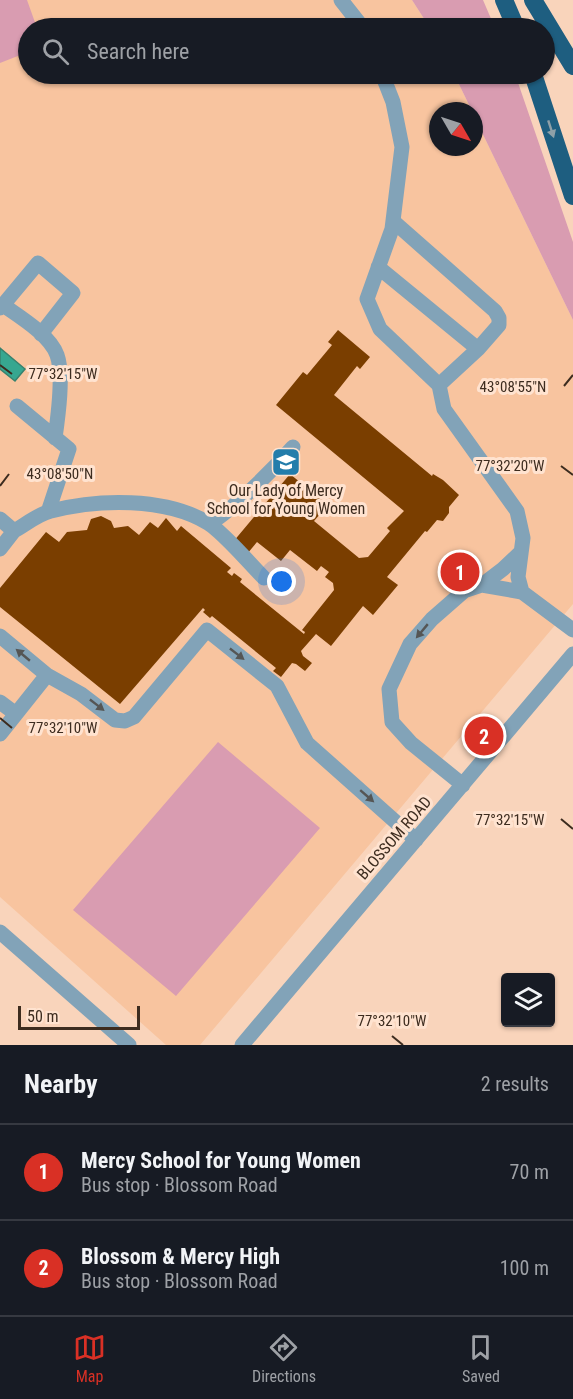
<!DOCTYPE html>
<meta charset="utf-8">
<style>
:root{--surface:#171b24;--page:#20242c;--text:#f1f3f6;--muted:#9ea1a6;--line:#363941;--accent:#d93025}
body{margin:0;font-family:"Roboto Condensed",sans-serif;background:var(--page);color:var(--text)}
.controls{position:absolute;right:18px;bottom:18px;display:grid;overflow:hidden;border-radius:6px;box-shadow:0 2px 4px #0004}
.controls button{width:54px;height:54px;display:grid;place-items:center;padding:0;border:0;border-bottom:2px solid var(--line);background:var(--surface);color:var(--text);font:30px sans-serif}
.compass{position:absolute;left:429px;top:102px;width:54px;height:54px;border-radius:50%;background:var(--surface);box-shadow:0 2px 4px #0004;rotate:129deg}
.scale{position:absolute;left:18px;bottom:15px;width:122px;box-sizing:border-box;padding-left:6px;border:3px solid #3d2c1f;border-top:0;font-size:16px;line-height:21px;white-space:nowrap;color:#3d2c1f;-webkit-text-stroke:4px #ffe3d0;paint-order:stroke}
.you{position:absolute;left:282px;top:582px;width:21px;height:21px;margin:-15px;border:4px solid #fff;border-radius:50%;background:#1a73e8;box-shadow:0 0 0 9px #1a73e833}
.badge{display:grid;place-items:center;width:39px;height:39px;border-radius:50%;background:var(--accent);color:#fff;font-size:20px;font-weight:700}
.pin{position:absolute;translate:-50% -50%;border:3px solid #fff;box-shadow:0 2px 6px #0006}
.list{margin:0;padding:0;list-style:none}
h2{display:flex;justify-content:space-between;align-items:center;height:78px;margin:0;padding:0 24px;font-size:26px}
h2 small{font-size:20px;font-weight:400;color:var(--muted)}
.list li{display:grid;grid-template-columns:39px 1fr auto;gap:18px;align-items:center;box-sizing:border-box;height:96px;padding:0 24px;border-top:2px solid var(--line)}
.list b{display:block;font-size:22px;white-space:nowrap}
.list p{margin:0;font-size:20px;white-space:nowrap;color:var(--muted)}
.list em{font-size:20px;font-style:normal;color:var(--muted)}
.icon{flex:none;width:33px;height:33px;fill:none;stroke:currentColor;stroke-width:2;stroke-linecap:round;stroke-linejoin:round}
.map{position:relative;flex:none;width:573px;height:1045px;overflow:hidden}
.search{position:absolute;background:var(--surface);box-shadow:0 2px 4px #0004;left:18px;right:18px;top:18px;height:66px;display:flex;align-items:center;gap:15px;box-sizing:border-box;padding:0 21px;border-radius:33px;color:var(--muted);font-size:22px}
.sheet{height:270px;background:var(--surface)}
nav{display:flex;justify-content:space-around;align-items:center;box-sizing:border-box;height:84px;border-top:2px solid var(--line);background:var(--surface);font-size:16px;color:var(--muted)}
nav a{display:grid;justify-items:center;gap:3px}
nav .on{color:var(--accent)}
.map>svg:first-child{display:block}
</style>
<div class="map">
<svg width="573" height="1045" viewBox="0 0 573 1045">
<rect width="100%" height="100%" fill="#f9d4bb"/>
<path fill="#f8c49f" d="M0 0H412L430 28H28V74H454L472 111H438V147H474V116L573 320V604L200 1045H166L0 897Z"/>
<path fill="#d99cb1" d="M0 0H27L37 28H28V52L0 63Z
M412 0H483L495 28H430Z
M454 74H515L573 242V320L474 116V111H472Z
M218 742 320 828 176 996 73 910Z"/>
<path fill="#37a790" stroke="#39826e" stroke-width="1.5" d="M0 348 25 369 15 381 0 369Z"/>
<path fill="#7a3e00" d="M338 330 370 357 360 369 357 366 334 395 432 476 433 474 443 480 459 495 449 507V513L443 521 437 520 427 532 425 531 387 577 398 585 373 615 363 606 331 646 316 634 301 651 303 656 312 663 305 671 296 664 292 663 281 677 273 671 276 668 212 616 210 618 203 612 205 610 203 608 120 704 0 607V588L46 532 59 542 67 532 87 530 91 519 101 516 111 521 114 528 128 526 139 535 150 522 158 528 166 518 177 531 181 526 231 568 227 572 232 576 234 573 242 579 240 582 304 634 305 632 302 630 334 590 333 583 325 577 329 572 321 566 317 571 290 550 281 561 257 542 247 554 233 542 290 474 328 505 314 521 359 558 368 557 390 531 387 528 404 511 276 405 303 372 307 375 332 345 328 342Z"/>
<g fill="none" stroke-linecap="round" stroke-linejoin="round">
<path stroke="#82a3b8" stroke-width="15" d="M341 0 363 28
M382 74 393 102 402 147 392 229 367 299 380 329 439 385 444 409 517 511 523 538 518 577 522 592
M393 221 495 311 499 318V325L478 349 439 385
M378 267 478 349
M3 305 38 263 73 293 41 334
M0 308 3 305C20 317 50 335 57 355 64 374 58 417 55 438
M17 406 69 449 48 512
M0 519 14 531 0 549
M210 524C242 501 267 476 293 447
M14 531C25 525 38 514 51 511 98 499 165 497 208 523 224 533 250 564 264 578
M482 585 503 569 521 552
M0 636 47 675 81 694 115 720 125 721 134 717 207 630 277 686 307 743 416 840
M0 702 16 714
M0 734 47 675
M463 785 411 743 392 722 389 689 410 644 432 619 464 591 482 585 522 592 573 630
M0 932 129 1045
M242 1045 573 654"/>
<path stroke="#1e5e80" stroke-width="18" d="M504 0 516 28
M533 0 573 66
M533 74 573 196"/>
</g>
<defs><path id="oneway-solid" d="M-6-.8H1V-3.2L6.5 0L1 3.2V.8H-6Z" transform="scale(1.5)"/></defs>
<use fill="#8ea0a8" href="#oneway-solid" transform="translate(551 129) rotate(72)"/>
<g fill="#555655">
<use href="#oneway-solid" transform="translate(422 631) rotate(130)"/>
<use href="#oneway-solid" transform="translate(237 654) rotate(38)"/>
<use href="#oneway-solid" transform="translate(23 655) rotate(-140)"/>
<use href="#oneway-solid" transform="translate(97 705) rotate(38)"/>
<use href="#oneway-solid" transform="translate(367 796) rotate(41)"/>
</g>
<path fill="none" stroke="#3d2c1f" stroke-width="2" d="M0 365 12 374M564 386 573 375M561 466 573 475M0 486 9 474M0 718 12 728M561 819 573 829M392 1036 403 1045"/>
<defs>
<g id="school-square" transform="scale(1.5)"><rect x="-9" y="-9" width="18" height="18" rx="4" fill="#237dab" stroke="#ffe3d0"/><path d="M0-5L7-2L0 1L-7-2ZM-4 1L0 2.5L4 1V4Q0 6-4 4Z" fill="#fff"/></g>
</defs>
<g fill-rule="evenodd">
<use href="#school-square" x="286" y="462"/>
</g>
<g text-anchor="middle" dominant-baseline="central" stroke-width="6" stroke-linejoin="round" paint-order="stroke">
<g font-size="16" fill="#3d2c1f" stroke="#ffe3d0">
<text x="286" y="490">Our Lady of Mercy<tspan x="286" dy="18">School for Young Women</tspan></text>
</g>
<g font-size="16" fill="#3d2c1f" stroke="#ffe3d0">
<text transform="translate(394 838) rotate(-49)">BLOSSOM ROAD</text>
</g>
</g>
<g font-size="15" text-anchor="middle" fill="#3d2c1f" stroke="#ffe3d0" stroke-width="6" stroke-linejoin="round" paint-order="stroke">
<text x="63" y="379">77°32'15"W</text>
<text x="513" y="392">43°08'55"N</text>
<text x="510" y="471">77°32'20"W</text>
<text x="60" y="479">43°08'50"N</text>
<text x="63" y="733">77°32'10"W</text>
<text x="510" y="825">77°32'15"W</text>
<text x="392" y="1026">77°32'10"W</text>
</g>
</svg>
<div class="controls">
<button><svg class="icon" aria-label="layers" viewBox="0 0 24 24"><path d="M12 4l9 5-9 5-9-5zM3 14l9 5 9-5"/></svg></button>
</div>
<svg class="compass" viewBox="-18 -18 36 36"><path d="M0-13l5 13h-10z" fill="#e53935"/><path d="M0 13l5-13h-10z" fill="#9ea1a6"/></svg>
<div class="scale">50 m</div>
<div class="you"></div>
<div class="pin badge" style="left:460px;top:572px">1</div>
<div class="pin badge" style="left:484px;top:736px">2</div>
<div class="search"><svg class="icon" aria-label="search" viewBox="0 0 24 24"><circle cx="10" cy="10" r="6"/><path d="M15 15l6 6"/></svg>Search here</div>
</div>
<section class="sheet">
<h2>Nearby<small>2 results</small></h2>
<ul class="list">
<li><span class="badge">1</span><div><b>Mercy School for Young Women</b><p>Bus stop · Blossom Road</p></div><em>70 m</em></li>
<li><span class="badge">2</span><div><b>Blossom &amp; Mercy High</b><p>Bus stop · Blossom Road</p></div><em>100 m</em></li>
</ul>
</section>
<nav>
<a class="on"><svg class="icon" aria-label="map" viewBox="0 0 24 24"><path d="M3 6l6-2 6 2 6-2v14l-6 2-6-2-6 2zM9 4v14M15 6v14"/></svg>Map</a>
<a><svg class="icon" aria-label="directions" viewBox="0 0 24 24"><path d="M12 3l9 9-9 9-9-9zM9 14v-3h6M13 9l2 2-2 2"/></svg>Directions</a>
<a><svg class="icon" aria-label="saved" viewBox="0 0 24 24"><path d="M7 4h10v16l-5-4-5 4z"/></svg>Saved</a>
</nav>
